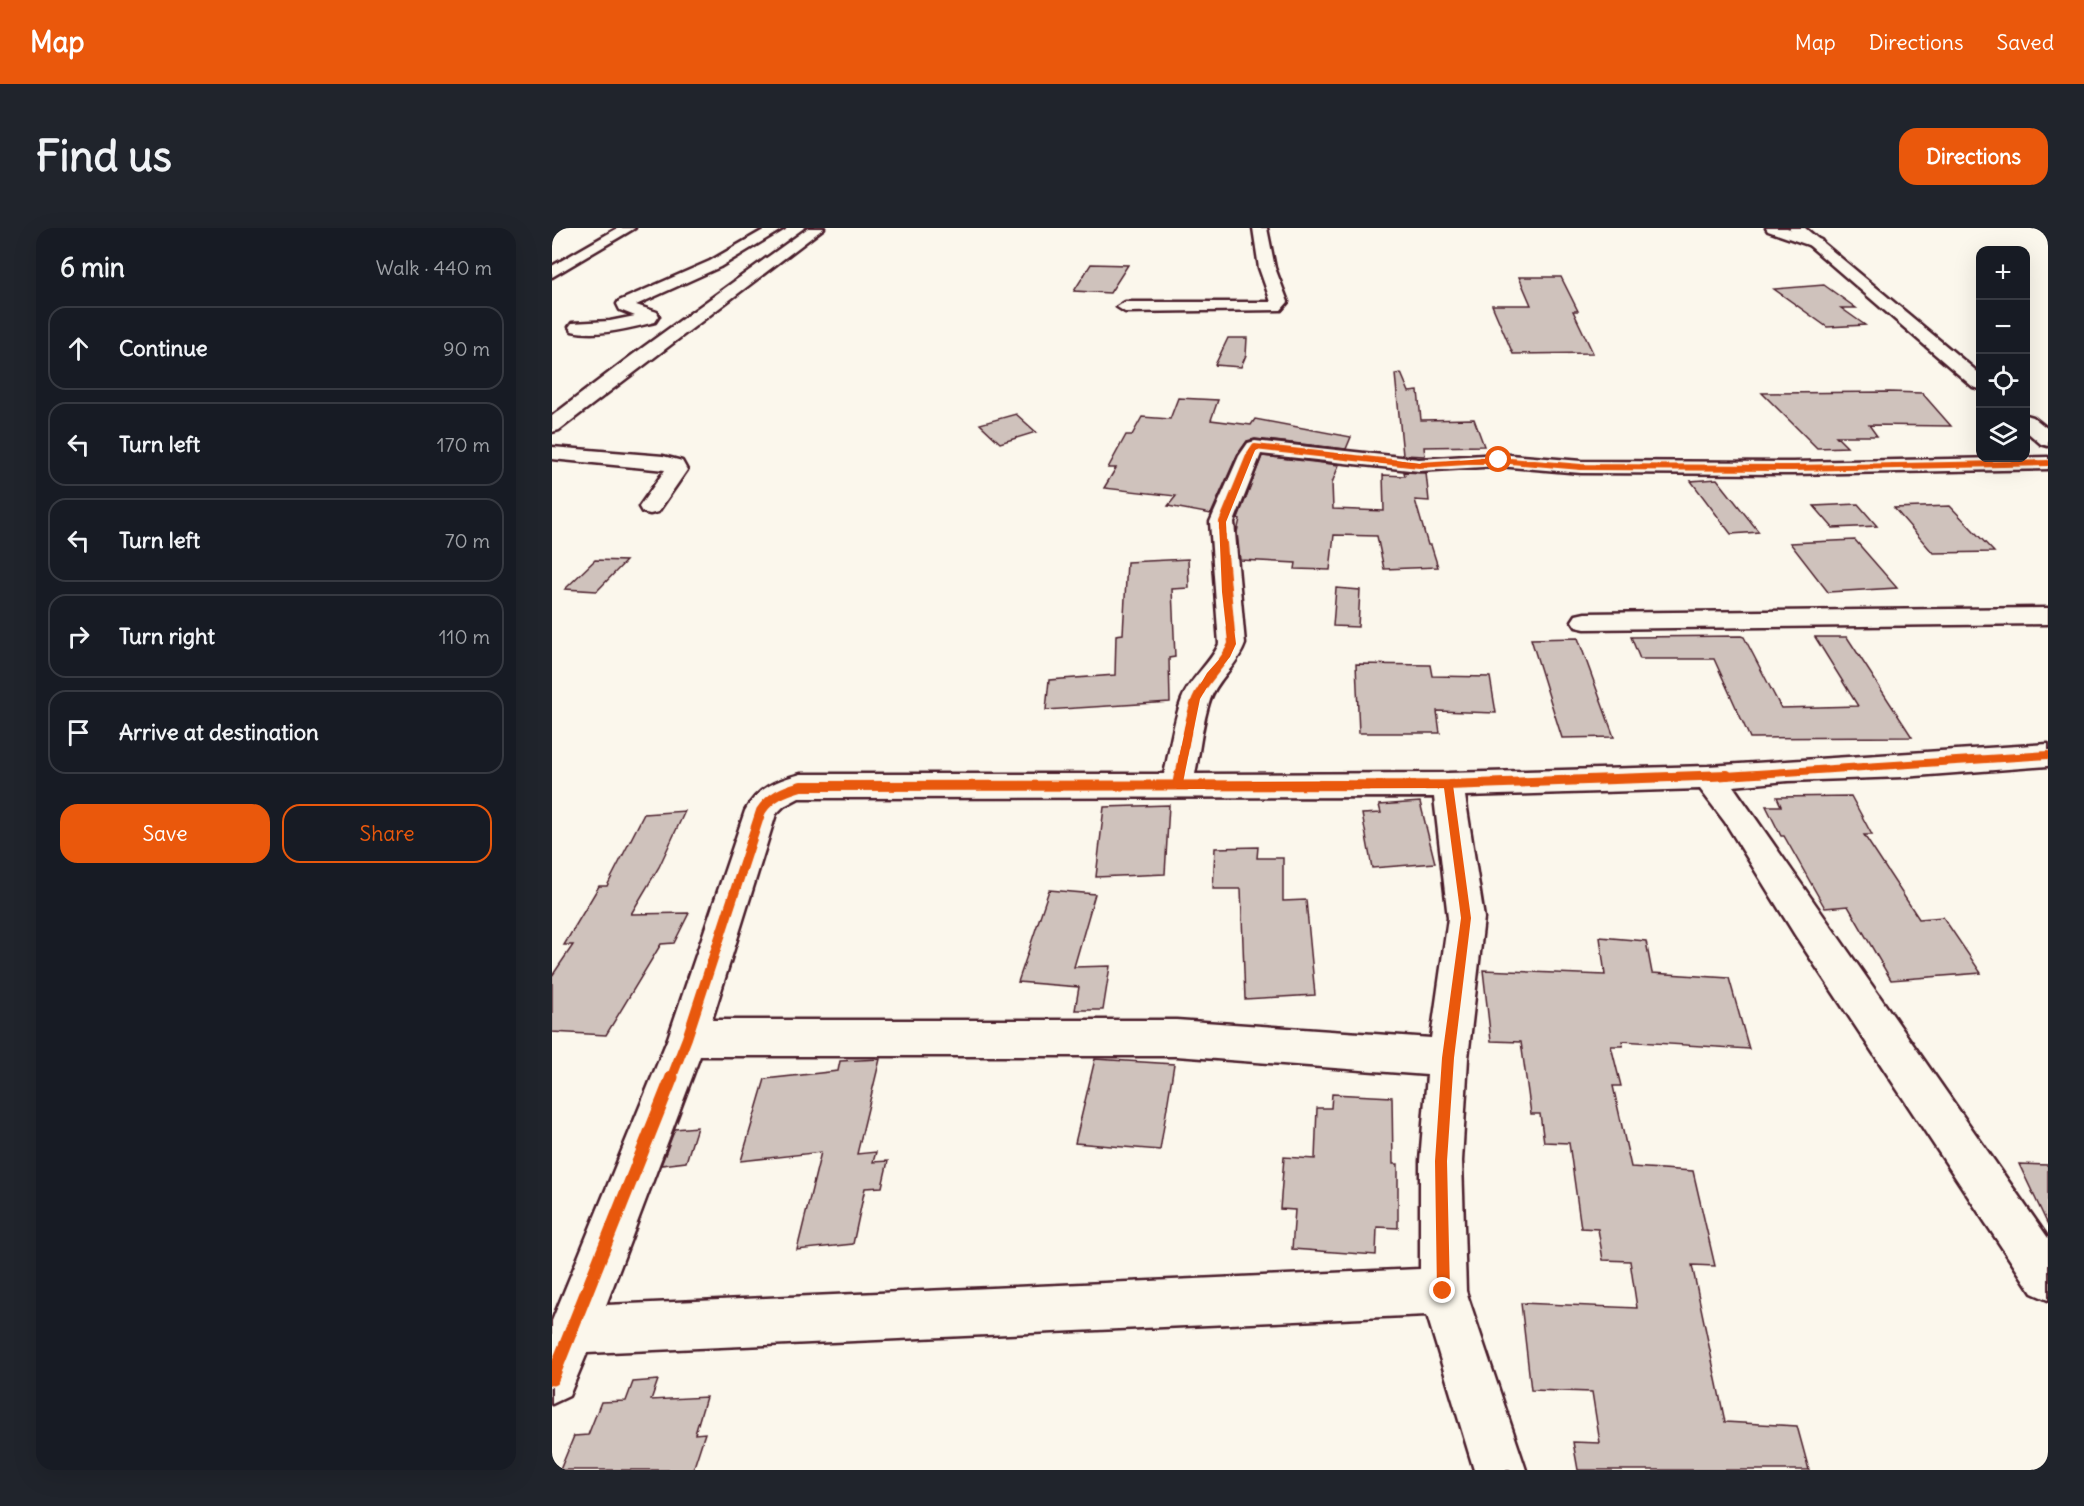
<!DOCTYPE html>
<meta charset="utf-8">
<style>
:root{--surface:#171b24;--page:#20242c;--text:#f1f3f6;--muted:#9ea1a6;--line:#363941;--accent:#ea580c}
body{margin:0;font-family:Delius,sans-serif;background:var(--page);color:var(--text)}
.controls{position:absolute;right:18px;top:18px;display:grid;overflow:hidden;border-radius:12px;box-shadow:0 6px 24px #0002}
.controls button{width:54px;height:54px;display:grid;place-items:center;padding:0;border:0;border-bottom:2px solid var(--line);background:var(--surface);color:var(--text);font:30px sans-serif}
.stop{position:absolute;width:18px;height:18px;margin:-14px;border:4px solid #ea580c;border-radius:50%;background:#fff}
.stop.end{background:#ea580c;border-color:#fff;box-shadow:0 2px 6px #0008}
.list{margin:0;padding:0;list-style:none}
h2{display:flex;justify-content:space-between;align-items:center;height:78px;margin:0;padding:0 24px;font-size:26px}
h2 small{font-size:20px;font-weight:400;color:var(--muted)}
.list li{display:grid;grid-template-columns:39px 1fr auto;gap:18px;align-items:center;box-sizing:border-box;height:84px;margin:0 12px 12px;padding:0 12px;border:2px solid var(--line);border-radius:18px}
.list b{display:block;font-size:22px;white-space:nowrap}
.list em{font-size:20px;font-style:normal;color:var(--muted)}
.actions{display:flex;gap:12px;padding:18px 24px}
.actions a{flex:1;padding:14px 0;border:2px solid var(--accent);border-radius:18px;text-align:center;font-size:21px;color:var(--accent)}
.actions .main{background:var(--accent);color:#fff}
.icon{flex:none;width:33px;height:33px;fill:none;stroke:currentColor;stroke-width:2;stroke-linecap:round;stroke-linejoin:round}
.map{position:relative;flex:none;width:1496px;height:1242px;overflow:hidden;border-radius:18px}
header{display:flex;align-items:center;gap:36px;box-sizing:border-box;height:84px;padding:0 30px;background:var(--accent);color:#fff}
header strong{font-size:28px}
nav{display:flex;gap:33px;margin-inline-start:auto;font-size:21px}
.intro{display:flex;align-items:center;justify-content:space-between;box-sizing:border-box;height:144px;padding:0 36px}
h1{margin:0;font-size:42px}
.button{padding:15px 27px;border-radius:18px;background:var(--accent);color:#fff;font-size:21px;font-weight:700}
main{display:flex;gap:36px;padding:0 36px}
aside{flex:1;background:var(--surface);border-radius:18px;box-shadow:0 6px 24px #0002}
.map>svg:first-child{display:block}
</style>
<header>
<strong>Map</strong>
<nav><a>Map</a><a>Directions</a><a>Saved</a></nav>
</header>
<div class="intro"><h1>Find us</h1><a class="button">Directions</a></div>
<main>
<aside>
<h2>6 min<small>Walk · 440 m</small></h2>
<ul class="list">
<li><svg class="icon" aria-label="ahead" viewBox="0 0 24 24"><path d="M12 20V5M6 11l6-6 6 6"/></svg><div><b>Continue</b></div><em>90 m</em></li>
<li><svg class="icon" aria-label="left" viewBox="0 0 24 24"><path d="M17 20v-9H6M10 6l-5 5 5 5"/></svg><div><b>Turn left</b></div><em>170 m</em></li>
<li><svg class="icon" aria-label="left" viewBox="0 0 24 24"><path d="M17 20v-9H6M10 6l-5 5 5 5"/></svg><div><b>Turn left</b></div><em>70 m</em></li>
<li><svg class="icon" aria-label="right" viewBox="0 0 24 24"><path d="M7 20v-9h11M14 6l5 5-5 5"/></svg><div><b>Turn right</b></div><em>110 m</em></li>
<li><svg class="icon" aria-label="arrive" viewBox="0 0 24 24"><path d="M6 21V4h12l-3 4 3 4H6"/></svg><div><b>Arrive at destination</b></div></li>
</ul>
<div class="actions"><a class="main">Save</a><a>Share</a></div>
</aside>
<div class="map">
<svg width="1496" height="1242" viewBox="0 0 1496 1242">
<rect width="100%" height="100%" fill="#fbf7ec"/>
<filter id="ink" filterUnits="userSpaceOnUse"><feTurbulence type="fractalNoise" baseFrequency=".0167" numOctaves="2"/><feDisplacementMap in="SourceGraphic" scale="12" xChannelSelector="R" yChannelSelector="G"/><feConvolveMatrix kernelMatrix="1 2 1 2 8 2 1 2 1" color-interpolation-filters="sRGB"/></filter>
<g filter="url(#ink)">
<path fill="#cfc2bc" stroke="#4a1f2b" stroke-width="1.5" d="M539 36 576 37 558 65 522 63Z
M967 49H1009L1026 83H1021L1041 125 961 126 940 77H979Z
M1272 57 1304 80H1289L1313 97 1275 99 1222 61Z
M676 110H695L694 127 689 139 663 137Z
M849 145 857 164 866 163 869 192 922 191 932 218 872 219 873 228 851 227 843 146Z
M1337 164 1370 165 1399 198 1317 197 1325 208H1284L1295 219 1265 220 1210 165Z
M626 170 666 172 659 192 699 197 703 191 799 209 794 221 703 211 695 213 685 227 659 286 616 278 624 268 552 260 564 240H556L574 207H580L590 189 618 191Z
M464 186 484 204 448 215 428 196Z
M710 228 787 237 780 255 781 281 832 283 831 247 853 248 852 244 874 245 877 273 863 272 876 317H879L886 339 832 341 825 308 782 307 778 342 743 341 744 335 688 332 685 304 688 291 686 290Z
M1165 251 1207 304 1179 306 1139 253Z
M1306 276 1325 298 1281 300 1262 278Z
M1398 278 1442 324 1381 325 1342 280Z
M1303 312 1345 360 1276 364 1238 315Z
M636 331 637 360 620 361 623 429 617 430 618 474 494 482 497 452 563 447 564 407 571 406 575 334Z
M43 332 74 333 45 363 13 361Z
M784 360 808 362 806 399 781 398Z
M1189 408 1192 409 1229 480 1306 478 1263 409H1295L1360 509 1198 510 1162 431H1088L1079 409Z
M1026 410 1062 509 1010 510 979 411Z
M804 436 878 437 880 448 938 449 944 485 885 483 888 505H807Z
M1299 568 1320 607H1312L1367 691 1391 689 1429 745 1339 752 1296 678 1273 680 1232 608H1229L1214 578H1229L1225 569Z
M868 574 883 635 820 640 810 586 829 585 827 577Z
M617 577 613 646 544 649 552 579Z
M133 583 107 639 79 686 137 685 122 715 109 716 54 807 0 804V748L21 717H12L47 658H55L92 586Z
M706 619 705 630H731V673L754 672 763 767 693 771 689 661H661L663 620Z
M497 662 543 666 522 739 558 738 551 782H523L527 759 466 754Z
M1048 709 1094 713 1100 745 1177 750 1197 821 1070 813 1071 818H1059L1069 858H1061L1079 939 1141 943 1163 1038 1140 1037 1173 1194 1245 1198 1257 1242H1026L1021 1214 1048 1215 1040 1164 979 1162 969 1075 1085 1080 1078 1033 1051 1032 1046 1001 1029 1000 1017 915 992 914 988 886H979L969 814 939 813 931 742 1053 747Z
M328 831 305 926 324 924 321 934 336 933 330 959 313 960 301 1016 245 1022 269 924 189 933 213 851 286 843 288 833Z
M543 831 622 836 608 922 523 915Z
M780 866 840 869 841 936H846V1000L825 999 824 1027 740 1021 743 982 728 981 732 929 763 931 765 880H779Z
M145 899 134 934 109 937 123 901Z
M1467 936 1496 937V997Z
M106 1152 99 1172 154 1169 143 1206 153 1205 141 1242H8L22 1208 36 1207 49 1174 74 1173 81 1154Z"/>
<g fill="none" stroke-linecap="round" stroke-linejoin="round">
<g stroke="#4a1f2b" stroke-width="5">
<path id="minor" d="M66 0H83L0 49V38Z
M215 0H232L168 39 84 77 105 84 107 88 103 94C78 100 46 109 20 103L17 99 20 95 58 93 83 88 68 82 65 76 67 73 158 33Z
M256 0H272L7 202 0 204V188L79 128Z
M701 0H715L723 40 736 74 729 82 573 84 565 79 573 74H719L707 40Z
M1237 0H1253L1428 146V161L1421 159Z
M1474 187 1481 189 1496 201V218L1489 216 1474 203Z
M703 213 867 231 947 226 1029 233 1241 234 1496 229V241L1241 246 1029 245 947 238 867 243 709 226 682 294 693 416C686 437 666 450 658 472 650 495 648 522 643 546L896 545 1156 538 1496 516V538L1351 549 1236 553 1181 558 1496 1010V1072L1480 1065 1243 707 1173 594 1148 561 913 568 932 690 916 830 910 933 914 1063 974 1242H922L875 1087 35 1125 17 1168 0 1176V1093L116 810 193 583C206 559 224 553 249 546H612C618 522 621 494 630 471 638 450 659 435 667 416L658 294 687 228 696 215ZM882 569 896 690 879 810 624 792H160L224 586 232 578 247 570ZM148 828H624L875 847 868 933V1041L54 1077Z
M0 219 111 228 130 233 135 242 106 284 98 286 90 284 87 279 113 242 0 231Z
M1496 380V396L1033 401 1024 399 1020 393 1024 387 1033 385Z"/>
</g>
<g stroke="#4a1f2b" stroke-width="5">
<path id="highway" d="M1214 0H1235L1269 12 1271 15 1269 18H1259L1216 3Z"/>
</g>
<use href="#minor" fill="#fbf7ec" fill-rule="evenodd"/>
<use href="#highway" fill="#fbf7ec" fill-rule="evenodd"/>
<g stroke="#fbf7ec" stroke-width="8">
<path id="cycleway-far3" d="M671 317 670 294 697 228 703 219 867 237 947 232 1029 239 1241 240 1496 235"/>
</g>
<g stroke="#fbf7ec" stroke-width="10">
<path id="cycleway-far2" d="M627 549C632 525 635 493 644 471 653 450 672 437 680 416L671 315
M1158 549 1496 527"/>
</g>
<g stroke="#fbf7ec" stroke-width="14">
<path id="cycleway-far1" d="M625 557 627 547
M119 851 135 810 209 583C219 568 232 563 249 558L896 557 1175 547"/>
</g>
<g stroke="#fbf7ec" stroke-width="16">
<path id="cycleway" d="M0 1151 120 849"/>
</g>
<use href="#cycleway-far3" stroke="#e8590c" stroke-width="6"/>
<use href="#cycleway-far2" stroke="#e8590c" stroke-width="8"/>
<use href="#cycleway-far1" stroke="#e8590c" stroke-width="10"/>
<use href="#cycleway" stroke="#e8590c" stroke-width="13"/>
</g>
</g>
<path fill="#ea580c" d="M706 216 867 236 947 230 950 232 867 239 707 219 703 222 674 294 677 364 684 416 678 429 661 449 648 471 631 554 896 553 901 557 919 690 902 830 895 933 898 1063 896 1068 891 1070 887 1068 885 1063 883 933 890 830 909 690 892 560 625 561 621 557 640 471 655 445 672 426 676 416 670 364 667 294 697 221Z"/>
</svg>
<div class="controls">
<button>+</button>
<button>−</button>
<button><svg class="icon" aria-label="locate" viewBox="0 0 24 24"><circle cx="12" cy="12" r="6"/><path d="M12 2v4M12 18v4M2 12h4M18 12h4"/></svg></button>
<button><svg class="icon" aria-label="layers" viewBox="0 0 24 24"><path d="M12 4l9 5-9 5-9-5zM3 14l9 5 9-5"/></svg></button>
</div>
<div class="stop" style="left:947px;top:232px"></div>
<div class="stop end" style="left:891px;top:1063px"></div>
</div>
</main>
